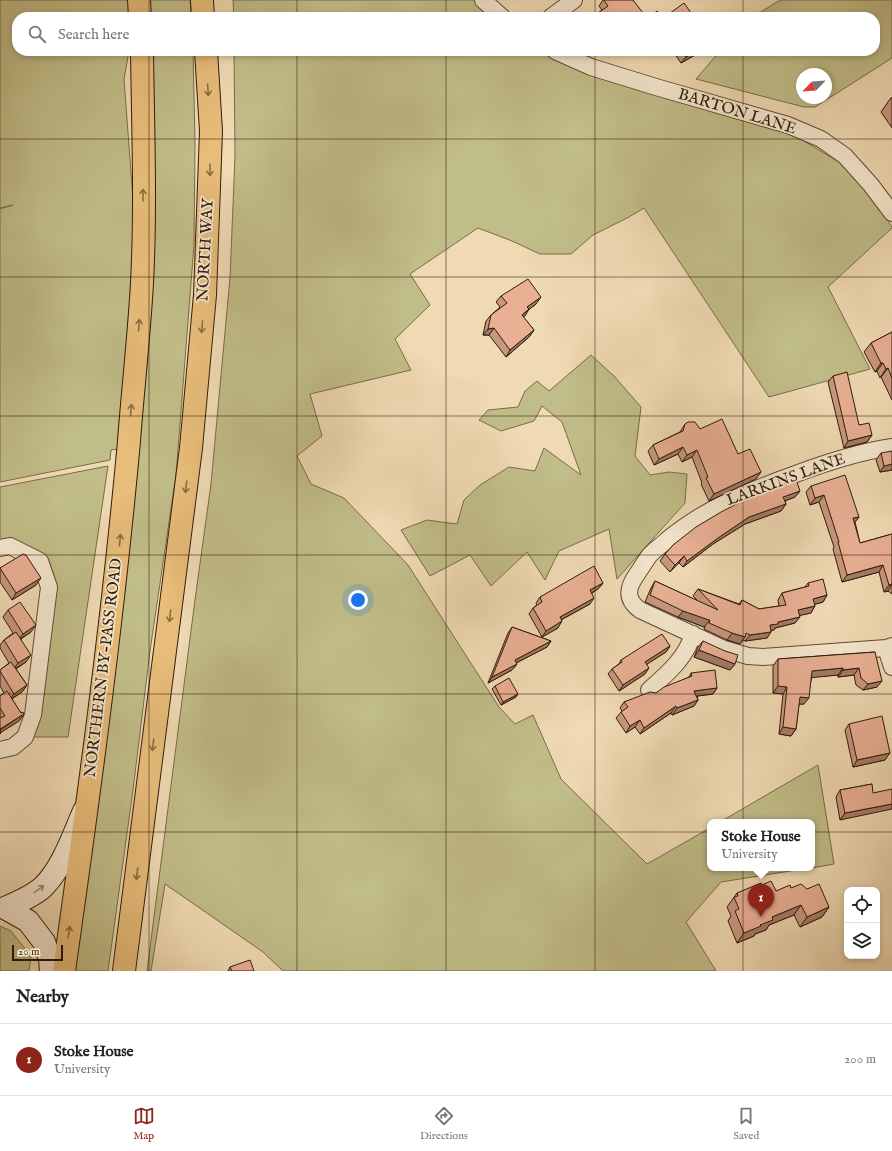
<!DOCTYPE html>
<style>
:root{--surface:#fff;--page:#f6f6f6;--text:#222;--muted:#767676;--line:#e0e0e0;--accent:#8f2418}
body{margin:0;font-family:"IM FELL English",serif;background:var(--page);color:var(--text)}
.controls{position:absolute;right:12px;bottom:12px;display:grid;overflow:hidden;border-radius:8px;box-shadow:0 2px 6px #0003}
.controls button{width:36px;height:36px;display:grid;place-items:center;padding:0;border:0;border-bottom:1px solid var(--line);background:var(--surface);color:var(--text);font:20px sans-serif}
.compass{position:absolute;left:796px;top:68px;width:36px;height:36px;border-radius:50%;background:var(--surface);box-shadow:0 2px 6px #0003;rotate:245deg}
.scale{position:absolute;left:12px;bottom:10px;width:51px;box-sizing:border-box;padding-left:4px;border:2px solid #301b0b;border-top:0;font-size:11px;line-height:14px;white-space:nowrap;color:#301b0b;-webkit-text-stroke:3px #f5e7ce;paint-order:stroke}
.you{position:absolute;left:358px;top:600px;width:14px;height:14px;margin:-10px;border:3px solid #fff;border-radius:50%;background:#1a73e8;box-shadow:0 0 0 6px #1a73e833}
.badge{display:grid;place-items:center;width:26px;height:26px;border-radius:50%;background:var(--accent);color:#fff;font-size:13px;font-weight:700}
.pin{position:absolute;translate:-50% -33px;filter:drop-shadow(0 1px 2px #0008)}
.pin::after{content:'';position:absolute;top:21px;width:14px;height:12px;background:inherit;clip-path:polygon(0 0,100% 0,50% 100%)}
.popup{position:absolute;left:707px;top:819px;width:108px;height:52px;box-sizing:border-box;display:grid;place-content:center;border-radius:8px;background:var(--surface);filter:drop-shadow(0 1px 3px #0005);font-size:13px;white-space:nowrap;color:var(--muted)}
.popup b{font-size:15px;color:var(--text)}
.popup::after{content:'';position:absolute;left:50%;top:100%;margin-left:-8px;border:8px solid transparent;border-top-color:var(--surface)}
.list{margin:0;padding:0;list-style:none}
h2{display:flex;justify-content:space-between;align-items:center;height:52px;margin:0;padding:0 16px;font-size:17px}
h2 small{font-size:13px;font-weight:400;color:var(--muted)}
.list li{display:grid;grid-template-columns:26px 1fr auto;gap:12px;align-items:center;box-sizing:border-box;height:72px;padding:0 16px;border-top:1px solid var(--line)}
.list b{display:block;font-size:15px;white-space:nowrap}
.list p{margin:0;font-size:13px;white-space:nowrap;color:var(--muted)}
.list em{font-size:13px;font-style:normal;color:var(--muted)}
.icon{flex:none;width:22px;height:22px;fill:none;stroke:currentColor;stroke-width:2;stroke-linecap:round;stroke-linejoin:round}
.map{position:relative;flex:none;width:892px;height:971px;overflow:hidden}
.search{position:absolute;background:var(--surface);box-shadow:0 2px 6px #0003;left:12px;right:12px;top:12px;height:44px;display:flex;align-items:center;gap:10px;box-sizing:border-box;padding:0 14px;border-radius:16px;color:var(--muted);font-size:15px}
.sheet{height:124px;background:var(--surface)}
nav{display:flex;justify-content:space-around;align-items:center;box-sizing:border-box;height:56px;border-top:1px solid var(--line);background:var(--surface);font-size:11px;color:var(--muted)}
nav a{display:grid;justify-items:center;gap:2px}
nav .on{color:var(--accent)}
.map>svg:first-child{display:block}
</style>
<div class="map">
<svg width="892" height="971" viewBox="0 0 892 971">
<rect width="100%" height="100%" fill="#f0dab3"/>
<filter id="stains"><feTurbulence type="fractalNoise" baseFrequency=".005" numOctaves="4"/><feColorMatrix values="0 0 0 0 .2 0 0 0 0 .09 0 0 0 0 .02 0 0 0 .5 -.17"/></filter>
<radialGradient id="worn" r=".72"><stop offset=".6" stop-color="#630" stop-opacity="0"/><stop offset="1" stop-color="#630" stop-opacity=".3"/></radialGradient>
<path fill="#c1bd88" stroke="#786c4a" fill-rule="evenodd" d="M0 0H132L133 17H17V51H129L124 79 134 213V262L118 449 111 450 110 460 0 482V209L13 205 0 208Z
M149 0H190L191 17H150Z
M233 0H474L491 17H234Z
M780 0H892V58L815 107H804L696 79 720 51H875V17H753ZM802 74H826V98H802Z
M151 51H193L195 142 194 245 176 475 150 651 133 790 108 971H75Z
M234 51H540L559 62 605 78 796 136 842 164 872 197 892 227V228L828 287 870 369 769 397 644 208 629 217 593 235 571 254H540L512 241 478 228 410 274 430 305 395 339 411 370 310 394 322 436 297 456 311 484 344 498 408 565 499 707 515 724 533 715 561 779 647 864 710 828V868H809L721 882 686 922 716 971H283L263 952 165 884 151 971H147L195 600 211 484 230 278 235 156Z
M591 355 614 376 641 407 635 456 650 475 669 472 687 474 685 503 617 579 609 529 559 551 545 580 527 552 491 586 470 555 430 576 401 530 427 520 457 524 464 500 480 485 509 467 535 471 544 448 581 475 562 422 542 406 534 421 501 431 479 420 488 410 518 407 525 391 537 381 549 391Z
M108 466 68 737H25L49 587 40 561 0 548V487Z
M818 765 834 864 812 868V822H720Z
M0 926 11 931 31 956 29 971H0Z"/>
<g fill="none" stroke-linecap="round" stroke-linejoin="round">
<g stroke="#604b35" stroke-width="18">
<path id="street" d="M483 0 502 17
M551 17 574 0
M555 51 591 67 656 87 788 125 821 139 845 156 871 185 892 213
M892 447C858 452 825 463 793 475 748 491 704 509 667 540 662 545 654 550 649 556 645 562 641 568 637 574 627 588 625 599 640 610L724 649 748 656 763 657 886 648 892 646
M0 548 10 546 40 561 49 587 33 715 25 737 13 747 0 750
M886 648 892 667
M649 690C667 674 686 658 693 634"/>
</g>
<g stroke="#301b0b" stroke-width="24">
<path id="secondary" d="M5 908C17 903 33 896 43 887 63 867 73 836 84 811
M5 908 28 921 44 942 50 959 51 971"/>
</g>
<g stroke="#301b0b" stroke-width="24">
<path id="highway" d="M139 0 140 17
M202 0 203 17
M64 971C89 795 113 618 129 441 133 388 139 336 142 283 146 206 143 128 142 51
M124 971 191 448 205 295 211 131 206 51"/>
</g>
<use href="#street" stroke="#f5e7ce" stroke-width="16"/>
<use href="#secondary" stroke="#f5e7ce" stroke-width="22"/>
<use href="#highway" stroke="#e8bd7a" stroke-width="22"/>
</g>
<path fill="#c9977f" stroke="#301b0b" d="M603 0H633L638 17H595L598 13 602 10 599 6Z
M657 51H666L660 55Z
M673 51H702L681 63Z
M892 97V128L881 112 890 99Z
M501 296 536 304 529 309 523 317 534 330 529 337 506 357 489 335H483L486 321 491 315 500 307 496 302Z
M892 332V400L881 377 880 378 877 371 875 372 864 352 871 343Z
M833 376 859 425 872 435 867 442 844 448 828 382Z
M685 424 700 429 738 454 756 479 709 501 701 484 702 483 692 457 682 462 678 454 654 465 648 451 653 445 680 432Z
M881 453 892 470 880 472 876 460Z
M811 486 859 517 855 522 860 543 892 534V594L888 591 884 592 879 572 842 582 833 549 834 547 819 502 810 505 806 492Z
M800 491 795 497 785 501 786 504 781 511 745 524 713 544 683 567 679 563 670 572 660 561 665 554Z
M0 568 36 585 12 600 0 582Z
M655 581 698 601 693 596 698 589 739 604 742 600 759 609 779 606 778 600 782 593 805 587 808 583 827 595 823 602 815 604 811 613 800 615 795 623 775 628 774 630 771 631 767 638 745 641 743 640 740 644 727 640 704 629 705 626 704 627 678 617 645 602 651 588Z
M603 583 598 589 592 593 590 604 561 620 558 628 542 637 529 614 533 608 537 605 536 603 540 597Z
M8 610 31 632 21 639 26 662 16 669 27 685 22 692 12 699 21 713 24 714 19 721 1 732 0 734V696L4 693 0 686V670L9 663 0 648V645L4 640 13 633 3 617Z
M512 627 551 641 547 647 516 663 517 664 512 670 488 683 508 633Z
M703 641 735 664 730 670 694 657 698 647Z
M670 646 666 652 647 664 645 674 619 691 608 674 612 669 619 664 621 660Z
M875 652 877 687 863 690 856 685 854 675 838 677V675L812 677 804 704H799L796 729 791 736 779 734 783 694 773 693V666L778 659Z
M691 673 717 688 713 694 697 696 698 700 694 706 672 715 671 713 640 734 635 727 626 733 616 718 622 711 620 708 624 702 656 693 689 677Z
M495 686 516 697 501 705 492 689Z
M849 724 885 760 853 767 845 730Z
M872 784 840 820 836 797 840 790Z
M762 885 776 891 791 888 829 907 822 917 800 927 794 915 769 925 766 930 755 934 754 936 737 943 728 921 731 916 727 907 737 893Z
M230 967 254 971H228Z"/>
<path fill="#a47b68" stroke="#301b0b" d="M663 51H666L660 55Z
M695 51H702L681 63 686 57Z
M541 297 536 304 523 314 527 307Z
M529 309 525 316 517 322 522 315Z
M494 328 489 335H483L488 329Z
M534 330 529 337 506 357 510 350Z
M881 363H883L877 371 875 372Z
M888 368 881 377 880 378 886 369Z
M872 435 867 442 844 448 848 441Z
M683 447 678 454 654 465 659 459Z
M697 450 692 457 682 462 687 455Z
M892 464V470L880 472 884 466Z
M761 472 756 479 709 501 714 494Z
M800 491 795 497 778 503 783 497Z
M824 495 819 502 810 505 815 498Z
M786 504 781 511 745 524 713 544 683 567 687 561 718 538 749 517Z
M859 517 854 523 853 518Z
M684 556 679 563 670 572 675 565Z
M883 565 879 572 842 582 847 575Z
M41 578 36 585 12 600 16 593Z
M603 583 598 589 586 596 590 590Z
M892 584 888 591 884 592 889 585Z
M827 595 823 602 809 606 813 599Z
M594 598 590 604 555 623 560 617Z
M815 606 811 613 793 617 798 610Z
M683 611 710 620 704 627 678 617Z
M800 617 795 623 775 628 774 630 766 632 770 625 778 622Z
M562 621 558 628 542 637 546 631Z
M36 625 31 632 18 640 23 634Z
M771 632 767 638 745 641 750 635Z
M732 633 745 637 740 644 727 640Z
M551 641 547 647 510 666 515 660Z
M670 646 666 652 641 668 645 662Z
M699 650 735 664 730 670 694 657Z
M31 655 26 662 13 670 18 663Z
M517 664 512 670 488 683 492 677Z
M649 668 645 674 619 691 623 685Z
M843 668 838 675 808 678 812 671Z
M859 668 854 675 838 677 843 670Z
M882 681 877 687 863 690 868 684Z
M27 685 22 692 9 700 14 694Z
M778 686 787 687 783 694 773 693Z
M717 688 713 694 690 697 694 691Z
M518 694 516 697 501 705 503 702Z
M800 697 809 698 804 704H795Z
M698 700 694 706 672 715 677 708Z
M676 706 671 713 640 734 644 728Z
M24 714 19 721 0 733 1 732 0 734V730Z
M640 720 635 727 626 733 630 726Z
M783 727 796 729 791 736 779 734Z
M890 753 885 760 853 767 857 760Z
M892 804V809L840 820 845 813Z
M801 905 794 915 769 925 766 930 755 934 754 936 737 943 744 933 760 925 772 917Z
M829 907 822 917 800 927 807 917Z"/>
<path fill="#eab094" stroke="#301b0b" d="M604 0H633L643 13 638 17H600L598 13 608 6Z
M684 3 694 17H649L657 11 661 16 664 14 666 16Z
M682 51H695L686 57Z
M528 279 541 297 527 307 529 309 522 315 534 330 510 350 494 328 488 329 491 315 507 303 501 296Z
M892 332V378L888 368 886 369 883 363H881L871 343Z
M847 372 859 425 869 423 872 435 848 441 833 376Z
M722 419 738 454 750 449 761 472 714 494 706 478 708 477 697 450 687 455 683 447 659 459 653 445 683 431 685 424 688 422H695L700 429Z
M892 451V464L884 466 881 453Z
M845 475 859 517 853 518 860 543 892 534V584L889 585 883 565 847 575 838 542H839L824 495 815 498 811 486Z
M796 479 800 491 783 497 786 504 749 517 718 538 687 561 684 556 675 565 665 554 673 545 696 527 721 512 752 496Z
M23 554 26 555 41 578 16 593 0 568Z
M594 566 603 583 590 590 594 598 560 617 562 621 546 631 533 608 542 602 540 597Z
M823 579 827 595 813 599 815 606 798 610 800 617 778 622V624L770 625 771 632 750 635 746 633 745 637 732 633 709 623 710 620H709L683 611 650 595 655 581 718 610 698 589 740 605 742 600 759 609 786 605 782 593 809 586 808 583Z
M20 602 36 625 23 634 8 610Z
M512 627 551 641 515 660 517 664 492 677Z
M16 632 31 655 18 663 4 640Z
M662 634 670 646 645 662 649 668 623 685 612 669 622 662 621 660Z
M703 641 725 651 738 655 735 664 699 650Z
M875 652 882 681 868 684 861 678 859 668 843 670V668L812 671 809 698 800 697 796 729 783 727 787 687 778 686V659Z
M11 662 27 685 14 694 0 671V670Z
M715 670 717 688 694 691 698 700 677 708 676 706 644 728 640 720 630 726 621 712 628 707 624 702 650 692 656 693 664 687 692 676 691 673Z
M509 678 518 694 503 702 495 686Z
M7 691 21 713 23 712 24 714 0 729 1 732 0 733V718L5 716 0 708V696Z
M882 716 890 753 857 760 849 724Z
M872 784 873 793 892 789V804L845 813 840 790Z
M771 881 776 891 790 885 791 888 801 884 807 889 819 884 829 907 807 917 801 905 772 917 773 920 760 925 761 926 744 933 735 911 739 909 734 897 738 896 737 893 761 883 762 885Z
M250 960 254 971H232L230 967Z"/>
<defs><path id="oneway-shaft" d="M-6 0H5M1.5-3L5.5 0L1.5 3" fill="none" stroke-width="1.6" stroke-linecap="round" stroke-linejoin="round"/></defs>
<g stroke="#8c6c42">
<use href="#oneway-shaft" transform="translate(208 90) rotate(86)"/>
<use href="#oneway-shaft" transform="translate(210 170) rotate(91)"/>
<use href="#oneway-shaft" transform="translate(143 195) rotate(-90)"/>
<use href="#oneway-shaft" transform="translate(139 325) rotate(-86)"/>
<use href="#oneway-shaft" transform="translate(202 327) rotate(95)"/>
<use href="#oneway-shaft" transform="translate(131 410) rotate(-85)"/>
<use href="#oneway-shaft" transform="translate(186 487) rotate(97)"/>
<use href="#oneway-shaft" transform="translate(120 540) rotate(-84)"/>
<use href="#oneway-shaft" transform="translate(170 616) rotate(97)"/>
<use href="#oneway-shaft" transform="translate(153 745) rotate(97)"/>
<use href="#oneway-shaft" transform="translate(137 874) rotate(97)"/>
<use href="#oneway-shaft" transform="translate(69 932) rotate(-82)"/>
</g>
<use stroke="#9c8b76" href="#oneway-shaft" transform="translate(39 889) rotate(-36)"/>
<path fill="none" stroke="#301b0b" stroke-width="1" stroke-opacity="0.55" d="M149 0V17M297 0V17M446 0V17M595 0V17M743 0V17M149 51V971M297 51V971M446 51V971M595 51V971M743 51V971M0 139H892M0 277H892M0 416H892M0 555H892M0 694H892M0 832H892"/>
<g text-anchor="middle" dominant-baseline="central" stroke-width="3.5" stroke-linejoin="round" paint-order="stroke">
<g font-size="16" fill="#301b0b" stroke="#f5e7ce">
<text transform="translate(737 112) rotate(17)">BARTON LANE</text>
<text transform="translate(206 250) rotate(-87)">NORTH WAY</text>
<text transform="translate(786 480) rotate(-20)">LARKINS LANE</text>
<text transform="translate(104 668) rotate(-83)">NORTHERN BY-PASS ROAD</text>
</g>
</g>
<rect width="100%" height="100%" filter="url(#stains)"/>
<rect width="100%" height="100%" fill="url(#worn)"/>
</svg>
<div class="controls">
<button><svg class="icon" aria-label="locate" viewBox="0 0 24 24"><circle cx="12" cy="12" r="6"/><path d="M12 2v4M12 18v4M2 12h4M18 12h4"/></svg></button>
<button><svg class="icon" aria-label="layers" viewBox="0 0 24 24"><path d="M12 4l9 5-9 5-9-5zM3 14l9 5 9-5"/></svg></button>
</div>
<svg class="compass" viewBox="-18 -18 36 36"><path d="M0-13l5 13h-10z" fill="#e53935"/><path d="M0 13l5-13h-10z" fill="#767676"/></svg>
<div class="scale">20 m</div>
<div class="you"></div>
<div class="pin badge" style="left:761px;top:917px">1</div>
<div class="popup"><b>Stoke House</b>University</div>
<div class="search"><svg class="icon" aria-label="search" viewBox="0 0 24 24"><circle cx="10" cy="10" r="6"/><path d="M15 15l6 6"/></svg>Search here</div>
</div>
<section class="sheet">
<h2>Nearby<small></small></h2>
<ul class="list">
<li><span class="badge">1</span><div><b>Stoke House</b><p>University</p></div><em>200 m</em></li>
</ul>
</section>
<nav>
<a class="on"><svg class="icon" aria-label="map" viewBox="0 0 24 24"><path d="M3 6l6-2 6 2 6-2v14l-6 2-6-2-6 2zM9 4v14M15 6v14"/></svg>Map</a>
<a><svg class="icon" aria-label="directions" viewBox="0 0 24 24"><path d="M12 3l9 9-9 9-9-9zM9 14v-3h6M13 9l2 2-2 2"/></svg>Directions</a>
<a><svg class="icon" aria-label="saved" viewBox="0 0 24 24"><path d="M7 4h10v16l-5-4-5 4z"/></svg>Saved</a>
</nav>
